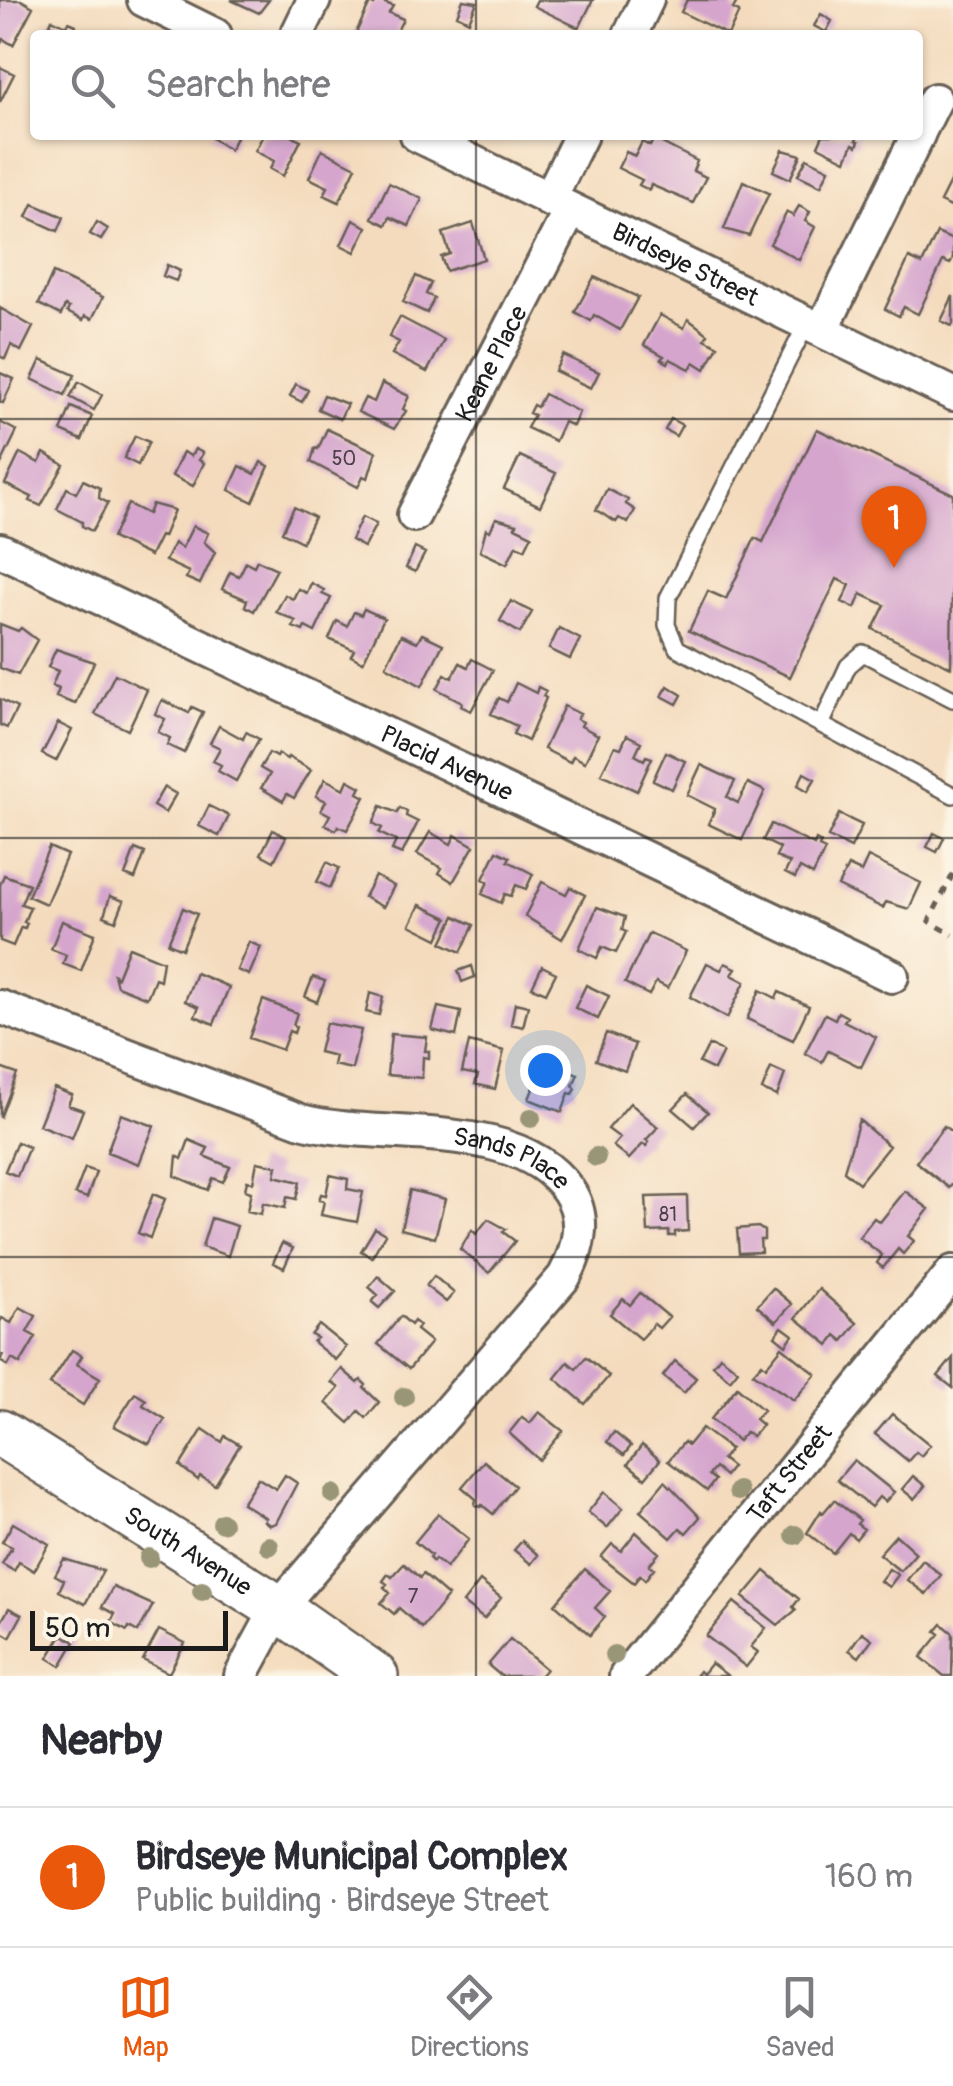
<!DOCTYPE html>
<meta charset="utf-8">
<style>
:root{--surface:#fff;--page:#f7f7f7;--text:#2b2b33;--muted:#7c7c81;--line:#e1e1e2;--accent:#ea580c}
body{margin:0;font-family:Pangolin,sans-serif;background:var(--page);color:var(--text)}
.scale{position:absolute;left:30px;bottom:25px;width:198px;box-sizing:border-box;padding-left:10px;border:5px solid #1c1c1c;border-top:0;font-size:28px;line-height:35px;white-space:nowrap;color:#1c1c1c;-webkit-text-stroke:8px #fcf5e5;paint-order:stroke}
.you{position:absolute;left:545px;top:1070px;width:35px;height:35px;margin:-25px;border:8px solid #fff;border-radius:50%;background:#1a73e8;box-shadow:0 0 0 15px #1a73e833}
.badge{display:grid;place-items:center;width:65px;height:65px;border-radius:50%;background:var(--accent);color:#fff;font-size:32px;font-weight:700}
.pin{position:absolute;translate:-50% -82px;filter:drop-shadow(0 2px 5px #0008)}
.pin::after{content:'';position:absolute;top:52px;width:35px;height:30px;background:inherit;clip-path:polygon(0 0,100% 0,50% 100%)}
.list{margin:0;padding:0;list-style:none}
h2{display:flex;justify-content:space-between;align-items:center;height:130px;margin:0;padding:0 40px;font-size:42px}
h2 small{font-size:32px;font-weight:400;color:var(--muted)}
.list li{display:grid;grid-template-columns:65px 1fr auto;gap:30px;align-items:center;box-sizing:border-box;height:140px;padding:0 40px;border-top:2px solid var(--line)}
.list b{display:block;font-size:38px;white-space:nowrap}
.list p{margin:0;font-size:32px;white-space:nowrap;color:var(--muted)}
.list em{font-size:32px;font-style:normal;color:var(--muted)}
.icon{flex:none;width:55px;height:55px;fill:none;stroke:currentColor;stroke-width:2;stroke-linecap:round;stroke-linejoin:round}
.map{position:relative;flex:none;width:953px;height:1676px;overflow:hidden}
.search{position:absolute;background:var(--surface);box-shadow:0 2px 8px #0004;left:30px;right:30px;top:30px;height:110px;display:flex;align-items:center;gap:25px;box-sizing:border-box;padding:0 35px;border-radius:10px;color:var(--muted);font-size:38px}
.sheet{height:270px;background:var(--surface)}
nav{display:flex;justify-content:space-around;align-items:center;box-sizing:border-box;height:140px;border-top:2px solid var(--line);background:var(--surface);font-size:28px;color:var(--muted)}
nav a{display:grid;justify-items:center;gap:5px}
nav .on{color:var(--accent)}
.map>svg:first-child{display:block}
</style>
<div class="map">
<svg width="953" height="1676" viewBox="0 0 953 1676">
<rect width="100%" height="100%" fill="#fcf5e5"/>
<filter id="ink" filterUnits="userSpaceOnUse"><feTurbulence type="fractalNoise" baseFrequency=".01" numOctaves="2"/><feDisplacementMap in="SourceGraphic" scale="20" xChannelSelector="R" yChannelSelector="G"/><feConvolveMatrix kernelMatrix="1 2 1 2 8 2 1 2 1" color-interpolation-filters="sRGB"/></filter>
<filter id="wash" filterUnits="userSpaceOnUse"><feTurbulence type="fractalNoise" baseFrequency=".0048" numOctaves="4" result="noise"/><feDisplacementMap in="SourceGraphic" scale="40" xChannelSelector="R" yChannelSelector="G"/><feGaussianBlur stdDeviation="2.25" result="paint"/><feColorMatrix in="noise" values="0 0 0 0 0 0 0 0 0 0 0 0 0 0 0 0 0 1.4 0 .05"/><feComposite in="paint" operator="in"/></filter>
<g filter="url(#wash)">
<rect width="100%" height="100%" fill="#f4dbbd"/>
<g id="blocks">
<path fill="#d5a5ce" d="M0 0H21L33 7 13 45 3 39 0 45Z
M231 0H269L259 13Z
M377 0 393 6 389 13 403 19 395 35H355L370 3 374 5Z
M463 0 477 2 469 21 457 15Z
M537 0H593L579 28 534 6Z
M687 0H738L733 9 739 12 728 35 681 12Z
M821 14 832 21 826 32 814 26Z
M52 19 66 26 69 22 76 25 74 29 85 35H45Z
M0 67 14 74 0 102Z
M207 135H237L230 150Z
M263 135H290L301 140 283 176 270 169 274 161 255 151Z
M823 135H858L856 140 859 141 857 146 853 144 846 160 818 146Z
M654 139 697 161 693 171 706 177 693 203 651 185 649 190 639 185 642 180 618 168 626 152 635 156 642 142 650 146Z
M322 150 356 167 339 202 324 195 328 187 309 178Z
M783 150 801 155 790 179 773 171Z
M807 158 829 169 821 186 798 175Z
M953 176V208L940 202Z
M743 181 769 193 749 236 724 229Z
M389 183 422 199 409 226 390 217 386 225 372 218Z
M33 204 64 217 58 231 27 217Z
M799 206 810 212 805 221 815 227 799 260 770 244 787 212 793 216Z
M353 220 367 227 355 252 341 245Z
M97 222 108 229 101 240 90 234Z
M473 223 484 259 446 271 441 257 450 254 443 233Z
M937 233 953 240V258L950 264 943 261 918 314 904 307 899 316 885 309 909 258 922 264Z
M167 265 180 271 176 281 163 276Z
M53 273 103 297 92 319 85 316 83 320 67 312 69 308 65 306 61 315 39 304Z
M416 276 431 283 426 294 434 298 427 313 403 302Z
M594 277 638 297 620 330 594 315 591 321 575 312Z
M953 296V324L952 326 941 321Z
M0 308 33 327 21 351 11 345 5 359 0 356Z
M660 315 684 328 688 319 708 334 705 339 718 346 705 369 694 362 690 369 670 359 668 363 661 359 664 356 644 345Z
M400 317 444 340 427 372 392 354 399 342 389 337Z
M563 355 599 372 591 388 555 371Z
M41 360 75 375 65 395 32 379Z
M0 373 14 379 3 403 0 402Z
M79 382 102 395 94 410 70 397Z
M382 383 409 396 403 409 406 411 394 429 358 412 365 398 374 402Z
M296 384 308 390 302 402 290 396Z
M544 394 579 412 573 426 564 422 555 441 527 428 534 415 529 413 533 405 537 407Z
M324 395 347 404 340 419 318 409Z
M71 407 92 416 82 440 61 431Z
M671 419 682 425 676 436 665 430Z
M0 422 17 431 0 466Z
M327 429 376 452 368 478 363 476 358 487 311 462 315 448 318 449Z
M817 429 953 494 951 667 873 629 885 605 861 594 855 608 842 602 850 585 837 579 790 677 689 631 708 591 726 599 755 538 763 542Z
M135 436 149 442 138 465 124 458Z
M195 449 203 453 199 460 204 463 193 486 172 476 183 452 191 456Z
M20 453 39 463 44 453 64 465 41 506 30 501 32 497 5 484Z
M520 456 556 473 540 506 504 489Z
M261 462 269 466 253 502 229 490 240 466 255 474Z
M83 480 100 488 99 498 108 503 92 531 82 526V522L57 509 67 488 76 493Z
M607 489 628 500 626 504 635 510 628 523 619 518 616 522 596 510Z
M128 504 148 514 152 504 174 510 163 537 160 536 150 556 112 538Z
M294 507 314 517 302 542 282 532Z
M362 517 376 524 364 547 351 540Z
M496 518 517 524 515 527 532 535 525 549 516 545 507 564 480 551 486 529 490 531Z
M193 526 208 533 204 542 215 552 200 584 186 578 189 572 165 561 174 543 182 548Z
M415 548 425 553 415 572 406 568Z
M257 560 277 569 254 611 245 606 247 600 222 589 230 572 239 576 246 562 254 566Z
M311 583 324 590 322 594 331 598 315 632 305 627 303 631 293 627 296 621 276 612 285 595 293 599 298 589 307 593Z
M511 601 532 612 520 633 500 621Z
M364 609 384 618 363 662 351 656 354 650 329 639 337 621 347 626 354 612 361 615Z
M0 624 18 631 21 628 37 640 18 675 0 668Z
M559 628 580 639 570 659 549 649Z
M422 634 443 644 422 686 386 666 401 635 417 642Z
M56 649 94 662 75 704 56 697 59 689 52 686 58 671 48 667Z
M472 659 493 670 471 711 461 706 462 702 437 689 445 674 452 678 460 663 468 667Z
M115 674 147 690 128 730 95 714Z
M516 683 536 693 538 687 546 691 543 696 546 698 528 741 513 734 517 726 491 714 499 698 507 702Z
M668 686 682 695 677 704 662 696Z
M0 699 17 708 7 728 0 725Z
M162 700 189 713 192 707 203 712 184 753 167 745 170 738 158 732 165 719 155 714Z
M564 706 580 714 577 719 583 722 581 726 598 735 585 762 573 756 570 762 544 749Z
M58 723 72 730 56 761 42 754Z
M219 726 243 739 246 732 259 739 236 781 218 771 221 765 213 761 220 748 210 743Z
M627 735 641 742 635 755 644 760 646 756 652 758 637 791 601 774 615 746 621 748Z
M666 752 685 761 672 789 653 780Z
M269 753 276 757 278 754 287 759 288 757 311 770 294 798 287 794 283 801 261 788 270 774 260 768Z
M701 765 735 781 727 797 738 803 748 783 765 791 742 840 708 824 715 809 687 795Z
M804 773 815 779 808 791 798 785Z
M325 779 344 789 348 780 361 787 358 793 365 797 347 830 338 826 336 830 325 824 330 815 321 810 326 801 316 796Z
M164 787 176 794 165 813 153 806Z
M209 806 229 816 219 836 199 826Z
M381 806 397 813 400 808 407 812 406 816 418 822 402 854 392 850 396 841 379 833 382 828 373 823Z
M839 814 862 825 851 848 828 837Z
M771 824 814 845 816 840 821 843 819 847 825 850 813 875 800 868 795 878 785 873 790 863 776 857 780 848 763 840Z
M273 830 286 837 274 861 261 854Z
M430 832 451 844 455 835 474 846 453 882 439 873 442 868 417 854Z
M934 833 944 838 937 852 927 847Z
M49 847 67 855 46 904 28 896Z
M135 849 145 853 135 879 125 875Z
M497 851 510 857 508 861 533 874 526 889 516 885 511 896 505 894 501 903 482 894 488 882 483 879Z
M868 857 921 883 909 909 886 902 883 908 838 886 848 866 861 872Z
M327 862 339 868 330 888 317 882Z
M4 875 29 884 21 904 30 907 24 922 27 923 25 928 21 927 13 946 0 941V885Z
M375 876 394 886 383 907 364 897Z
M542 882 566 894 570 887 585 895 562 939 525 916Z
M110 896 124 901 116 921 104 916Z
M420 905 448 918 438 939 410 925Z
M597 907 625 917 622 930 626 932 616 953 602 947 597 958 579 949Z
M183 908 197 914 182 949 168 943Z
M455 916 474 925 461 952 442 943Z
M62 921 95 934 81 971 63 964 66 955 51 949Z
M649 933 686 951 668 988 656 982 649 995 625 983Z
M249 942 261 947 249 975 237 970Z
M129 947 163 961 160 980 155 978 147 998 117 986 114 975 117 977Z
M707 963 721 970 725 963 736 968 732 975 745 982 727 1018 690 997Z
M472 966 475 977 462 982 458 971Z
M542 966 556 973 546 993 532 987Z
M196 973 229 987 214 1024 195 1016 199 1007 185 1001Z
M313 977 325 981 317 1002 305 997Z
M586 985 609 996 598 1019 575 1008Z
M760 990 776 998 779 992 809 1006 793 1040 747 1019Z
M370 993 383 997 379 1015 366 1012Z
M263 1000 297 1013 293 1025 296 1027 294 1033 289 1031 282 1050 249 1038Z
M515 1003 528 1006 523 1027 511 1024Z
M438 1007 461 1012 456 1036 432 1030Z
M838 1012 847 1017 844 1021 876 1037 861 1067 828 1051 822 1062 805 1053 825 1014 835 1019Z
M326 1023 361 1030 352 1069 333 1065 335 1056 319 1052Z
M606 1033 635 1044 625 1071 596 1060Z
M391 1034 427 1037 425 1051H429V1058L423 1057 422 1078 387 1075Z
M469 1042 504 1051 495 1089 475 1084 478 1075 462 1072Z
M709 1045 723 1052 714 1070 699 1063Z
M544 1061 578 1074 573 1085 576 1089 573 1094 569 1093 562 1112 529 1099Z
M0 1068 17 1074 0 1118Z
M771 1068 785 1074 777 1096 762 1090Z
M54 1088 72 1095 68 1105 83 1110 72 1138 39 1125Z
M687 1094 708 1112 694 1127 673 1109Z
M630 1103 658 1127 646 1140 649 1142 646 1146 643 1144 629 1159 613 1146 620 1138 608 1129Z
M121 1114 154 1126 139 1164 107 1152Z
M859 1120 889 1146 859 1183 844 1171Z
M944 1126 953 1133V1183L949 1188 916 1162Z
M189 1140 208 1148 204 1156 230 1167 223 1182 213 1178 208 1190 175 1176 177 1156 182 1159Z
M17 1142 29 1147 17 1176 5 1171Z
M257 1162 277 1166 275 1176 300 1182 296 1199 287 1197 285 1208 263 1203 261 1214 247 1211 251 1192 245 1190 247 1181 253 1182Z
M85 1168 96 1172 87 1198 75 1194Z
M330 1175 348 1179 347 1189 363 1192 357 1222 321 1215 324 1201 319 1200 321 1194 326 1195Z
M410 1190 445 1199 435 1238 401 1229Z
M905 1191 929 1209 908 1236 914 1241 903 1254 898 1249 883 1268 877 1263 882 1255 859 1237 874 1218 880 1222Z
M153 1194 165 1199 150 1238 138 1233Z
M687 1196 688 1231 675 1232V1236H669V1231L648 1232 646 1197Z
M211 1218 237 1226 228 1256 202 1247Z
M488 1219 506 1229 503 1232 515 1241 489 1273 460 1249 472 1230 476 1234Z
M758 1227 764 1231V1240H760L761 1252 739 1253 737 1229Z
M375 1228 385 1234 372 1257 361 1251Z
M282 1243 293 1248 284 1268 273 1263Z
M378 1276 395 1291 379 1308 372 1302 378 1295 369 1287Z
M434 1276 454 1293 446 1302 426 1286Z
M773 1288 792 1304 776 1322 757 1306Z
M819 1289 857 1323 843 1341 836 1335 829 1345 796 1318Z
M640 1293 669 1317 659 1328 654 1324 640 1339 610 1314 623 1299 630 1305Z
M20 1307 36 1316 27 1332 36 1337 20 1364 12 1359 8 1366 0 1361 3 1355 0 1354V1322L2 1318 11 1323Z
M401 1316 411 1325 414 1321 419 1325 416 1330 431 1342 409 1369 378 1344Z
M319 1325 346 1347 335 1360 313 1342 317 1338 311 1335Z
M782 1327 793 1335 786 1345 775 1336Z
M782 1347 816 1374 794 1400 753 1373 762 1363 766 1367Z
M72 1350 82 1356 77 1364 100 1378 83 1405 50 1384Z
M720 1356 738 1370 730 1380 713 1365Z
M586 1357 609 1376 585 1404 555 1378 568 1362 576 1369Z
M953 1358V1388L938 1376Z
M675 1361 696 1378 684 1393 663 1376Z
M342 1369 358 1383 361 1380 366 1385 364 1388 379 1402 366 1418 359 1411 349 1423 326 1403 339 1388 331 1382Z
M737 1387 763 1410 755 1419 762 1425 752 1437 746 1432 738 1441 711 1419Z
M135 1393 146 1400 143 1405 165 1419 149 1444 114 1426Z
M539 1412 563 1431 539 1460 509 1433 522 1417 530 1423Z
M892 1414 930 1445 921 1456 916 1452 908 1461 875 1434Z
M702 1428 730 1449 722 1459 732 1467 725 1476 715 1468 709 1475 715 1480 707 1491 668 1461 684 1442 688 1445Z
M203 1429 222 1442 225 1436 240 1445 215 1485 200 1476 198 1480 180 1466Z
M614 1432 631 1446 624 1455 607 1442Z
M642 1445 660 1460 645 1478 628 1464Z
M854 1460 894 1492 885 1502 879 1497 871 1507 837 1480Z
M484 1461 515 1486 493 1514 482 1505 480 1507 475 1505 476 1499 462 1487Z
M285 1475 297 1483 276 1523 270 1525 264 1521 266 1518 242 1503 258 1478 276 1489Z
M913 1476 925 1486 914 1499 902 1489Z
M665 1481 700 1517 686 1533 680 1528 671 1538 640 1511Z
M604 1492 623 1508 607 1528 588 1512Z
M834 1500 860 1520 857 1524 864 1529 856 1539 849 1533 833 1553 807 1533 821 1511 823 1513Z
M438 1514 469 1539 446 1568 435 1559 433 1562 429 1558 431 1555 415 1542Z
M13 1523 49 1544 34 1571 19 1562 14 1571 2 1564 12 1547 2 1542Z
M636 1532 659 1553 649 1565 654 1568 645 1580 640 1575 634 1583 601 1557 612 1544 621 1551Z
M896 1535 916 1553 900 1571 879 1554Z
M522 1541 538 1555 531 1564 514 1550Z
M64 1559 103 1571 85 1604 59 1591 64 1580 55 1575Z
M923 1560 941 1575 926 1594 907 1580Z
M404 1564 420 1578 423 1574 448 1596 422 1628 399 1608 394 1614 381 1603 390 1593 384 1587 387 1584 383 1581 388 1574 392 1577Z
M585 1569 610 1591 595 1608 605 1617 590 1635 555 1604Z
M889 1569 898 1575 889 1587 880 1581Z
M765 1571 799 1599 793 1607 796 1610 778 1625 743 1597Z
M480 1581 501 1598 484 1619 463 1603Z
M113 1587 153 1605 138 1632 129 1627 127 1631 111 1622 115 1614 102 1607Z
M734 1602 766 1628 751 1647 758 1652 746 1667 706 1636Z
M9 1608 22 1615 10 1637 0 1631V1624Z
M942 1624 953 1633 952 1676H944L921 1657 940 1634 936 1631Z
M159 1630 185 1643 169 1673 143 1660Z
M862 1632 872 1639 859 1657 849 1650Z
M62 1635 75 1642 61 1666 48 1658Z
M510 1639 546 1669 540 1676H501L488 1665Z
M711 1663 728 1676H695L699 1671 702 1674Z"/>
</g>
</g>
<g filter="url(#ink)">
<use href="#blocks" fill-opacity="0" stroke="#685f54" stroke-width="2.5"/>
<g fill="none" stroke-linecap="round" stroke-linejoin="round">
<g stroke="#685f54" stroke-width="20">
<path id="service" d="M807 323 668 598 667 625 677 648 953 795
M821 725 848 666 863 653 953 699"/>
</g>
<g stroke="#685f54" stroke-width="38">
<g id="minor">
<path d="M144 0 215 35"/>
<path d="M297 35 314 0"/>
<path d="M630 35 647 0"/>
<path d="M918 134 935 100"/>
<path id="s1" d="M417 135 953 394"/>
<path d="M549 200 581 135"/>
<path d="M822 330 918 135"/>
<path id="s2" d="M414 515 570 211"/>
<path id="s3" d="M0 550 892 976"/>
<path id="s4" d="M0 1007 301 1121C378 1142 516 1115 568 1190 587 1218 579 1249 564 1277L278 1608 241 1676"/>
<path id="s5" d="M626 1676 953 1272"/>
</g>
</g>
<g stroke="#685f54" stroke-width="50">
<g id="secondary">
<path id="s6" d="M0 1433 278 1608 375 1676"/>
</g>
</g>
<path stroke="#685f54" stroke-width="5" stroke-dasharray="8 8" stroke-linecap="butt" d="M953 874 929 921 953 935"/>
<use href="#service" stroke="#fff" stroke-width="15"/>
<use href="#minor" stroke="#fff" stroke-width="32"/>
<use href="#secondary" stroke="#fff" stroke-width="45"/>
</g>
<g fill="#999577">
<circle cx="531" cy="1118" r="10"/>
<circle cx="596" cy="1157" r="10"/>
<circle cx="404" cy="1397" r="10"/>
<circle cx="738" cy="1491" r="10"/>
<circle cx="333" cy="1494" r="10"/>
<circle cx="222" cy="1523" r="10"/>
<circle cx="795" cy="1535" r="10"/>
<circle cx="269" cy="1546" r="10"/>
<circle cx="149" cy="1558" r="10"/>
<circle cx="202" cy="1591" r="10"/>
<circle cx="614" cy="1655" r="10"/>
</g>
</g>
<path fill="none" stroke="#1c1c1c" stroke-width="2.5" stroke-opacity="0.55" d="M476 0V35M476 135V1676M0 419H953M0 838H953M0 1257H953"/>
<g text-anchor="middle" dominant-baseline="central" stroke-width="8" stroke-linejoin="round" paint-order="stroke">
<g font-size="20" fill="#4a3e48">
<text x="344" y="458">50</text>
<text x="668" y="1214">81</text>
<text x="413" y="1596">7</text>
</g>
<g font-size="25" fill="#1c1c1c" stroke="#fcf5e5">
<text stroke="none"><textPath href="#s1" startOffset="298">Birdseye Street</textPath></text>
<text stroke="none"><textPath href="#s2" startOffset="170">Keane Place</textPath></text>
<text stroke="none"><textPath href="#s3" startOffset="495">Placid Avenue</textPath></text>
<text stroke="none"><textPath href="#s4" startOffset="538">Sands Place</textPath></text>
<text stroke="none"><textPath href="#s5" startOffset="260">Taft Street</textPath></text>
<text stroke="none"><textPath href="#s6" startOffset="222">South Avenue</textPath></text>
</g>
</g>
</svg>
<div class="scale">50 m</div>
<div class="you"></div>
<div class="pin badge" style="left:894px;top:568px">1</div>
<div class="search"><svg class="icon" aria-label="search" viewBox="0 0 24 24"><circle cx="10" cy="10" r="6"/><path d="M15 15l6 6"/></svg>Search here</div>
</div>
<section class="sheet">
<h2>Nearby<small></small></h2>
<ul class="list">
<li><span class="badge">1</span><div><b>Birdseye Municipal Complex</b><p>Public building · Birdseye Street</p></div><em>160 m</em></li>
</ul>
</section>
<nav>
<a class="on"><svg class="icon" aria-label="map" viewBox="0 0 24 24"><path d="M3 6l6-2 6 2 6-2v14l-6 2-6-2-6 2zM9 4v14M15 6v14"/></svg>Map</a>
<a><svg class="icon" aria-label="directions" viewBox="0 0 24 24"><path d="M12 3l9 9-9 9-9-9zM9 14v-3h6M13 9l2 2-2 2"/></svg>Directions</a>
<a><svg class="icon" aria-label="saved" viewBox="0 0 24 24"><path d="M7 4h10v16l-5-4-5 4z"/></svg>Saved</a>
</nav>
